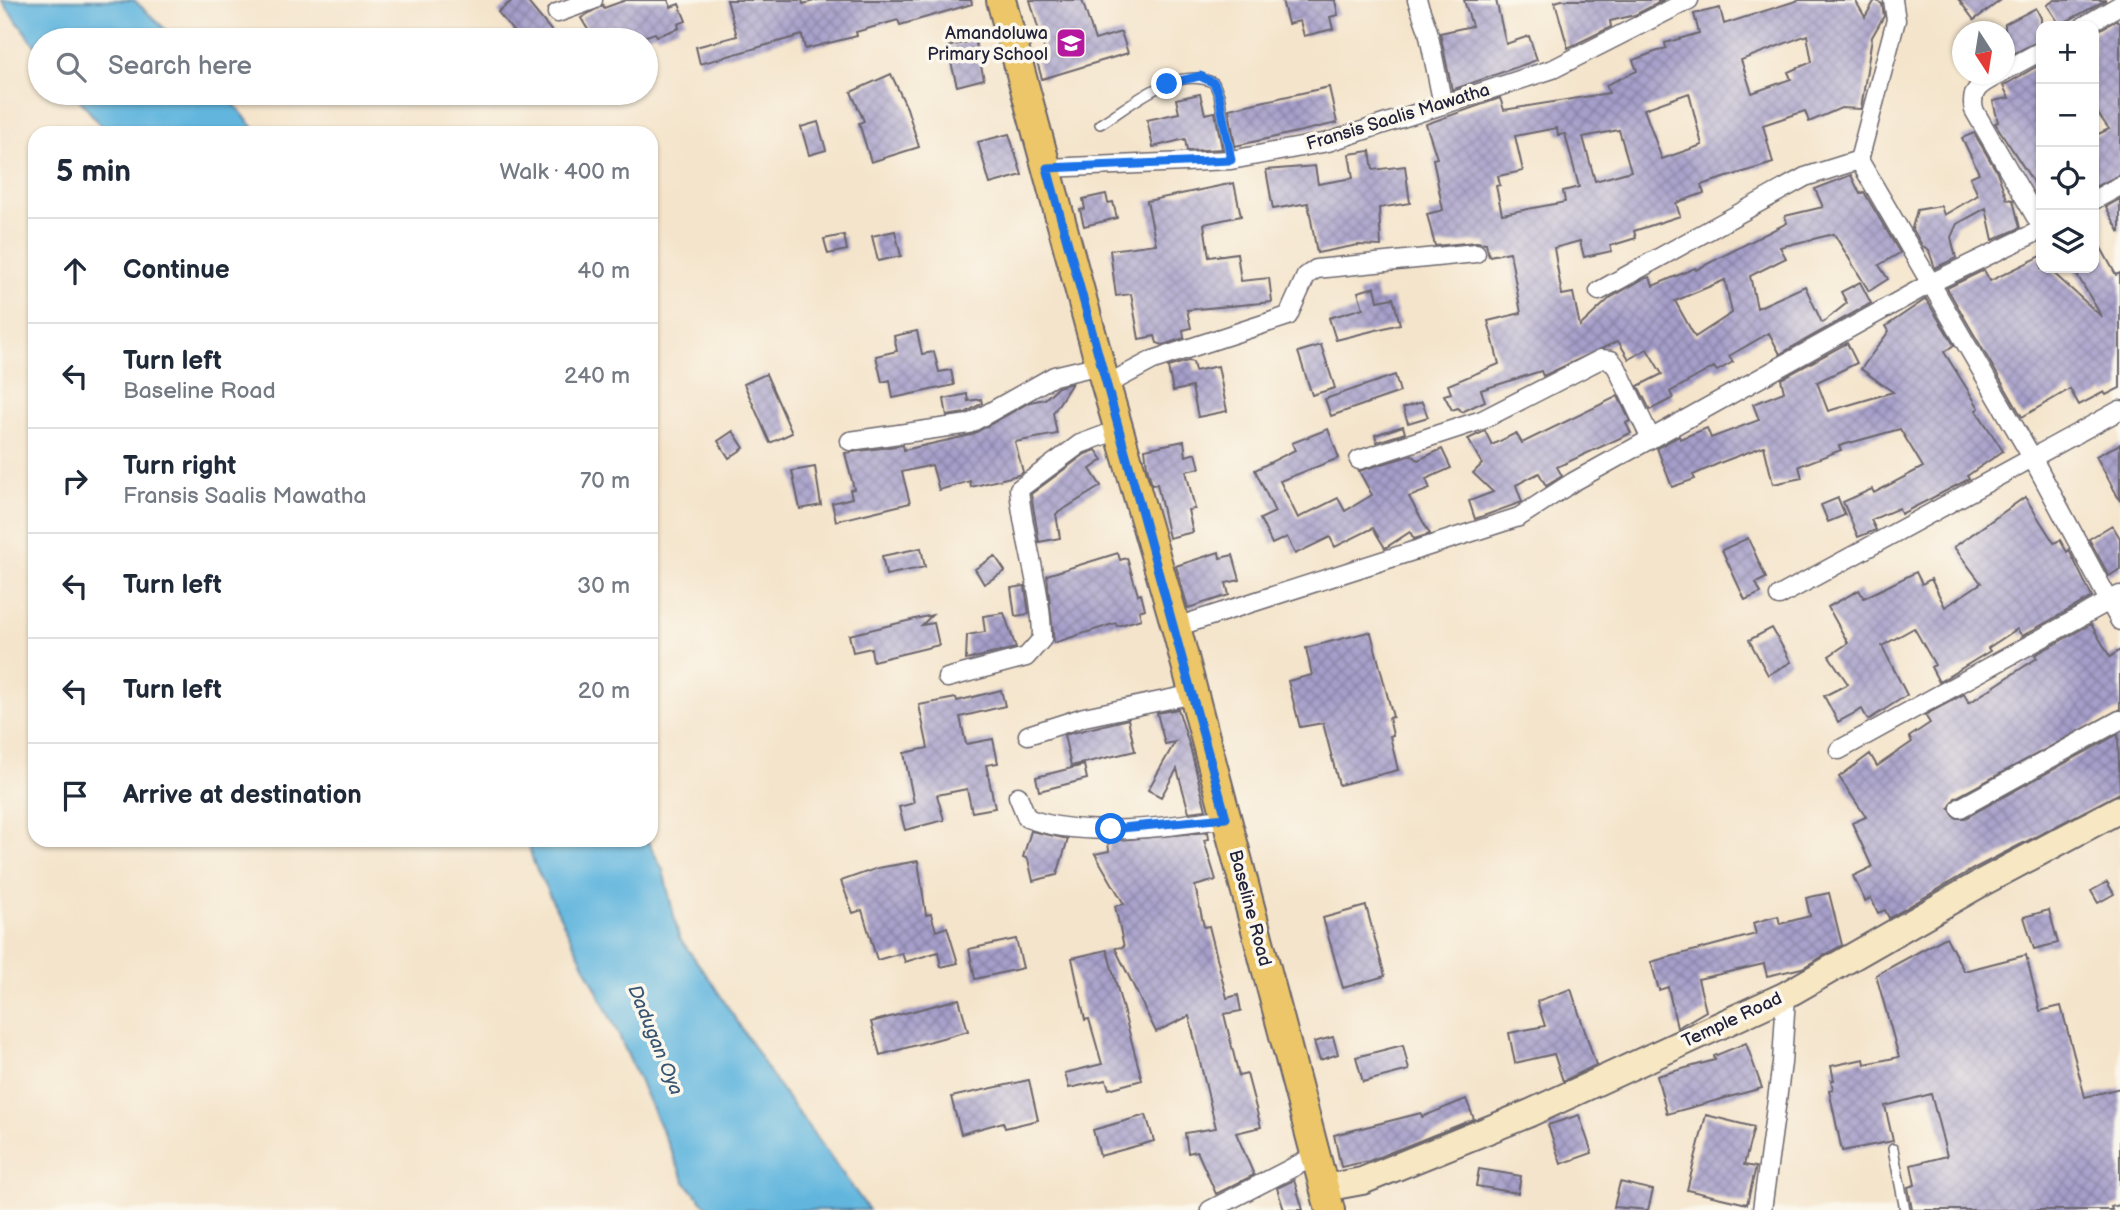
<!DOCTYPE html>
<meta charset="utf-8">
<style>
:root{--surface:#fff;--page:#f2f2f3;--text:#1f2937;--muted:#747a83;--line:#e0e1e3}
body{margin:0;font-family:"Balsamiq Sans",sans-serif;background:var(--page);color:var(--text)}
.controls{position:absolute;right:21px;top:21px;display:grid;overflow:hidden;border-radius:14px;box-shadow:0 2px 5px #0004}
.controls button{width:63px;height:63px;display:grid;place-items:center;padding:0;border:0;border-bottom:2px solid var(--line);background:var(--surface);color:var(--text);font:35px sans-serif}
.compass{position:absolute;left:1952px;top:21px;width:63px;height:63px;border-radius:50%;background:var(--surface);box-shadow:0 2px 5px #0004;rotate:168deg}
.stop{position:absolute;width:21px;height:21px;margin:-16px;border:5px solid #1a73e8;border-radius:50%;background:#fff}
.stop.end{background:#1a73e8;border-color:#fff;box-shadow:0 2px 7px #0008}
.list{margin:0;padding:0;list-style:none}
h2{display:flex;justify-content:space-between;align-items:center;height:91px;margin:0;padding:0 28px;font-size:30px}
h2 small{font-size:23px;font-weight:400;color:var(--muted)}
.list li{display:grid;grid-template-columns:46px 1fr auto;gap:21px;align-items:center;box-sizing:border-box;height:105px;padding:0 28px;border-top:2px solid var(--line)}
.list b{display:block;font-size:26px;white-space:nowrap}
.list p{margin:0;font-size:23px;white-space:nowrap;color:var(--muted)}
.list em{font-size:23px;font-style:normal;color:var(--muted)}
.icon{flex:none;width:38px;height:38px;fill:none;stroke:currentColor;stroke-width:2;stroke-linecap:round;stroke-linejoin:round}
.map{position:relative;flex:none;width:2120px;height:1210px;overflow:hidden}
.search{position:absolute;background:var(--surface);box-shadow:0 2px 5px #0004;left:28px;top:28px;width:630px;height:77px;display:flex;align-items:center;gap:18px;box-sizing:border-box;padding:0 24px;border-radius:38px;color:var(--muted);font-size:26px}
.panel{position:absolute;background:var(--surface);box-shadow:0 2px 5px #0004;left:28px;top:126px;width:630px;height:721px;border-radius:21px}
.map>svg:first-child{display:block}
</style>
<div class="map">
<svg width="2120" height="1210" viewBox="0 0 2120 1210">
<defs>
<pattern id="building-cross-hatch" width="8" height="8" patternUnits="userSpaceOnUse" patternTransform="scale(1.75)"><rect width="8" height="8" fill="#a69fca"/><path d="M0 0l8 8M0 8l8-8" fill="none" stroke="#8781a5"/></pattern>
</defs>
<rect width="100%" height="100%" fill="#fbf7ec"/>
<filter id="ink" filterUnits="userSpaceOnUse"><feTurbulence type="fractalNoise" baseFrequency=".0143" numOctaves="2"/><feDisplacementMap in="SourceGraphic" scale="14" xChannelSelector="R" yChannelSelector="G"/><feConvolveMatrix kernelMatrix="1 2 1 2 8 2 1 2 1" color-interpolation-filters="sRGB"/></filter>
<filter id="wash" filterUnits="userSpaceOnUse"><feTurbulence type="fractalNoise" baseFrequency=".00686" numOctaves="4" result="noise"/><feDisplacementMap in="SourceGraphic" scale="28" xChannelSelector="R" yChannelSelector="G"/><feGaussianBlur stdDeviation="1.57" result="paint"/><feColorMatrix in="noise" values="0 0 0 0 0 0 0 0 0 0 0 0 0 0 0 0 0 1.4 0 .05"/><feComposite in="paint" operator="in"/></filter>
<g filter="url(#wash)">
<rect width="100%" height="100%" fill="#f4e4cb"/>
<path fill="#62b6de" stroke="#426c8c" stroke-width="2" d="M1 0H134L177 40H40V52Z
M74 93H225L258 133H107Z
M527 840H647L663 870 679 937 713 984 776 1082 869 1210H710L685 1182 616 1029 534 864Z"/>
<g id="blocks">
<path fill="url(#building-cross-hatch)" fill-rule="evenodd" d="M513 0H526L559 40H520L498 12Z
M626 0H668L671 7 679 4 686 21 678 24 679 28 657 36 655 33 635 40H594L581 18 603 5 604 8Z
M727 0H802L803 4 818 0H971L972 4 900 25 898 20 856 32 857 36 805 49 802 35 700 64 696 47 737 36Z
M1030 0H1082L1095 40 1121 32 1128 53 1042 79 1036 58 1046 55Z
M1282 0H1335L1338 15 1330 17 1333 29 1304 36 1300 21 1288 24Z
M1464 0H1496L1506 44 1529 36 1537 60 1452 90 1440 33 1472 26Z
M1562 0H1664L1635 15 1610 21 1611 27 1568 48 1555 2Z
M1799 0H1855L1865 17 1875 0 1882 4 1884 16 1872 37 1861 109 1841 108 1809 122 1805 111 1763 125 1773 163 1701 185 1704 193 1676 203 1680 216 1634 231 1636 238 1610 246 1612 251 1584 257 1580 241 1554 248 1562 295 1573 293 1580 326 1610 298 1643 279 1650 277 1653 286 1695 268 1696 270 1787 223 1785 216 1823 207 1815 189 1851 175 1860 194 1864 192 1900 253 1879 265 1888 279 1869 291 1834 234 1780 247 1786 258 1750 276 1757 308 1805 286 1822 323 1847 303 1841 292 1860 282 1871 303 1780 354 1769 333 1729 356 1733 362 1717 371 1714 367 1670 392 1673 398 1650 410 1638 386 1662 374 1647 349 1629 359 1618 341 1543 376 1541 371 1481 390 1485 401 1462 412 1458 408 1452 410 1444 395 1451 393 1448 385 1499 364 1488 321 1521 313 1510 252 1489 256 1486 243 1476 242 1435 246 1427 214 1443 210 1433 159 1437 158 1426 124 1500 98 1504 110 1609 93 1606 85 1637 71 1633 60 1666 48 1665 43 1699 33 1694 14 1720 8 1724 24ZM1807 35 1812 62 1788 72 1791 79 1752 93 1741 60ZM1689 93 1702 145 1662 159 1644 109ZM1557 128 1558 135 1565 134 1579 187 1563 191 1565 202 1502 214 1496 186 1500 185 1498 176 1523 171 1515 136ZM1619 130 1631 171 1595 181 1583 137ZM1725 280 1732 313 1695 337 1675 301Z
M1959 0H2001L1974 20Z
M2055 0H2106L2060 25 2047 5Z
M2036 8 2041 18V40L2005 58V24Z
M2117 20 2120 25V175L2095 187 2094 136 2109 129 2094 108V33Z
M975 40 984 79 957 86 947 47Z
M2041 64V194L1995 123 1998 122 1993 101 2009 98 2003 86Z
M891 74 907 108 919 147 871 162 859 123 864 121 851 92Z
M1329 87 1337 123 1235 146 1229 109Z
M1200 94 1205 114 1215 112 1222 149 1187 151 1185 139 1153 147 1147 120 1179 113 1176 99Z
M818 122 826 150 809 155 801 127Z
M1974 133 1997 172 2007 199 2013 200 2020 228 1993 240 1986 208 1957 224 1951 237 1956 258 1935 268 1929 251 1923 247 1912 228 1917 210 1941 206 1944 215 1978 195 1970 177 1979 173 1962 138Z
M1009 134 1022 175 990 184 978 142Z
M1370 151 1373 170 1405 166 1410 203 1379 208 1381 246 1358 245 1317 253 1308 203 1273 209 1266 170 1315 166 1318 184 1353 178 1349 154Z
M1234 183 1241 216 1204 224 1209 257 1237 253 1241 281 1269 278 1272 302 1187 310 1191 328 1183 330 1184 338 1163 345 1157 343 1155 336 1139 339 1131 294 1116 296 1110 250 1156 244 1147 201Z
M1106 194 1108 203 1113 202 1117 218 1084 226 1080 210 1085 209 1083 199Z
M2120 199V233L2106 207Z
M895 231 901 256 878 261 872 236Z
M844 235 847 250 828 254 824 239Z
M2094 235 2116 275 2120 273V388L2106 395 2104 392 2079 405 2070 389 2022 417 1947 288 1984 270 1990 281 2041 256V268H2048L2102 317 2073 268H2094Z
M1375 287 1378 301 1393 298 1400 324 1336 340 1329 318 1363 308 1358 292Z
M1926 299 1954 345 1944 352 1979 408 1976 410 2003 451 1967 476 1969 479 1901 514 1899 508 1871 520 1876 530 1858 537 1843 502 1872 489 1874 493 1923 467 1900 429 1839 446 1841 450 1799 466 1802 478 1773 484 1764 446 1722 462 1693 475 1695 479 1672 487 1657 448 1679 436 1680 439 1707 428 1711 438 1759 420 1753 404 1784 392 1781 379 1847 343 1857 363 1817 382 1828 411 1893 392 1861 369 1889 331 1886 326Z
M917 331 922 354 934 352 939 372 951 370 954 385 893 398 890 380 882 382 876 356 897 351 894 336Z
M1321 345 1335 388 1312 395 1298 352Z
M1188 361 1193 362 1195 371 1218 366 1227 411 1198 417 1192 387 1173 391 1168 367Z
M766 374 792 433 770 443 744 384Z
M1395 375 1400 392 1331 416 1325 399Z
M1072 383 1053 413 1057 434 1015 442 1023 472 1018 475 971 487 970 481 939 490 932 465 902 472 910 503 836 521 832 503 852 498 850 490 854 489 845 453 903 445 904 450 971 435 1030 402 1045 399 1058 387Z
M967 394 968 401 981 399 982 403 965 413 947 416 944 399Z
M1618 396 1630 421 1626 423 1631 433 1557 467 1562 476 1546 486 1539 473 1516 485 1522 502 1475 519 1469 501 1493 492 1473 473 1482 464 1468 439 1485 431 1492 445 1516 433 1522 443Z
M1422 402 1428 417 1408 423 1403 408Z
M1403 426 1405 433 1377 442 1375 435Z
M1328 429 1339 458 1280 481 1298 518 1338 498 1345 511 1372 495 1359 471 1412 455 1418 460 1442 449 1451 468 1426 479 1430 489 1409 497 1430 534 1414 539 1410 532 1385 548 1373 528 1335 547 1330 537 1295 554 1287 537 1272 544 1260 519 1275 512 1255 470 1295 450 1292 443Z
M733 431 744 448 729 458 718 441Z
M1184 441 1186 456 1196 453 1200 468 1186 471 1195 509 1188 510 1193 532 1169 538 1157 484 1152 485 1147 467 1145 449Z
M2120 444V501L2096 456Z
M1096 450 1103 460 1090 469 1101 486 1056 514 1060 538 1039 542 1031 494 1085 454Z
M815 467 821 505 800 509 792 471Z
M2025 497 2054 543 2060 540 2067 552 2069 550 2092 597 2022 636 2017 629 1988 648 1990 651 1939 682 1931 667 1935 665 1914 628 1882 646 1907 695 1868 720 1862 709 1838 722 1824 696 1848 684 1829 656 1848 643 1828 607 1859 590 1864 598 1916 572 1922 584 1931 579 1945 607 1981 583 1954 547Z
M1838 498 1845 515 1828 522 1821 505Z
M2112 525 2120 538V569L2109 576 2089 539Z
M1748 538 1766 578 1756 583 1761 593 1745 600 1722 550Z
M921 548 925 567 886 575 882 556Z
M1219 552 1220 558 1233 555 1240 580 1226 583 1229 595 1188 608 1176 566Z
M1118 553 1120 560 1127 558 1138 595 1141 594 1145 609 1139 611 1141 619 1117 626 1116 623 1054 643 1047 575Z
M995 556 1005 571 984 584 975 569Z
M1025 586 1029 614 1015 616 1011 588Z
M1004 613 1016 648 966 660 967 635 985 632 983 616Z
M932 615 922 625 934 623 939 645 873 661 871 648 853 652 849 635Z
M2091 624 2110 657 2120 650V709L1955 798 1949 808 1955 818H1965L2118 734 2120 793 1975 868 1889 918 1885 910 1878 913 1871 898 1865 901 1853 876 1872 867 1852 823 1866 817 1839 777 1870 754 1877 766 1912 742 1909 737 1930 723 1925 715 1964 694 1969 703 2037 658 2035 655Z
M1772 628 1791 662 1768 675 1749 640Z
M1368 632 1371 633 1393 717 1389 718 1393 735 1390 736 1398 770 1339 785 1323 723 1300 727 1288 681 1312 675 1306 648Z
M1001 690 1005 706 960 717 966 744 993 739 998 763 986 765 995 808 972 812 967 789 937 795 944 820 905 830 899 807 914 803 904 753 928 748 919 705 956 698 957 701Z
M1178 709 1190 747 1206 810 1189 812 1177 769 1161 797 1148 790 1175 742 1165 744 1157 713Z
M1128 719 1135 751 1071 766 1064 735Z
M1084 765 1087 779 1039 791 1036 777Z
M1031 831 1068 839 1057 875 1033 881 1028 859 1023 857Z
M1208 832 1209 839 1204 840 1216 880 1195 886 1204 927 1209 926 1227 998 1238 995 1241 1011 1224 1014 1239 1076 1247 1074 1261 1127 1236 1133 1254 1175 1216 1194 1197 1151 1188 1153 1185 1133 1216 1128 1189 1016 1156 1032 1115 948 1124 947 1115 906 1124 904 1095 854 1109 851 1108 841Z
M918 861 926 915 931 914 936 931 947 927 958 963 941 967 938 952 905 962 902 953 877 960 862 910 853 913 841 881 878 868Z
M2107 882 2114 894 2098 903 2091 891Z
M1829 893 1842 945 1802 968 1767 976 1764 964 1698 979 1706 1011 1677 1028 1668 987 1659 990 1651 962 1756 934 1753 923 1778 916 1780 924 1810 916 1806 898Z
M1366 906 1385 976 1343 988 1323 918Z
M2049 910 2058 943 2034 949 2024 917Z
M1946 937 1964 971 2026 955 2040 1011 2061 1006 2085 1097 2120 1088V1205L2111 1207 2112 1210H1912L1908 1187 1915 1185 1911 1165 1947 1156 1931 1094 1885 1106 1893 1141 1842 1151 1829 1090 1833 1089 1831 1080H1834L1831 1066 1864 1059 1865 1064 1899 1057 1876 975Z
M1016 939 1023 968 975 979 969 949Z
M1107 950 1142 1080 1109 1089 1106 1080 1069 1088 1065 1073 1102 1064 1089 1019 1085 1020 1072 958Z
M1571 989 1596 1065 1563 1081 1554 1054 1515 1063 1509 1033 1545 1026 1537 1001Z
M959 999 968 1031 880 1055 871 1022Z
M1333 1037 1338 1054 1320 1060 1314 1042Z
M1746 1043 1762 1088 1667 1114 1657 1076 1715 1060 1714 1056Z
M1403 1045 1409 1070 1363 1082 1356 1057Z
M1029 1080 1038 1120 1005 1128 1003 1122 961 1134 951 1097Z
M1466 1099 1474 1119 1369 1161 1341 1167 1334 1135 1421 1113 1422 1117Z
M1146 1115 1154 1141 1100 1156 1093 1130Z
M1579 1115 1592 1153 1561 1164 1548 1125Z
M1706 1115 1754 1127 1744 1165 1756 1167 1747 1204 1687 1190Z
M1479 1169 1521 1176 1518 1193 1476 1186Z
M1294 1180 1303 1210H1284L1277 1188Z
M1620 1182 1653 1190 1648 1210 1614 1207Z"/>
</g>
</g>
<g filter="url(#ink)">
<use href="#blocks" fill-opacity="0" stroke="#6c666d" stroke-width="2"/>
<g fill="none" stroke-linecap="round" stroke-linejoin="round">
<g stroke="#6c666d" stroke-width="12">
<path id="lane" d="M1100 124C1132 105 1176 64 1214 83L1219 95 1231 160
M1893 1149 1905 1210"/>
</g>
<g stroke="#6c666d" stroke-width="21">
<path id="street" d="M1417 0 1428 31 1443 105
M1893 0 1896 20 1859 160 2033 459 2120 621
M557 13 593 0
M2084 26 2120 5
M2004 71 2041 51
M2000 74C1983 83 1969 88 1974 110L2041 226
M1047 168 1231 160 1328 142 1553 69 1689 0
M2094 200 2120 186
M1599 291 1805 177 1859 160
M1106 385 1153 360 1288 316 1306 276 1316 269 1476 253
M850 441 969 424 1054 376 1100 365
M1359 460 1482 420 1601 359 1611 360 1617 368 1651 439
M1779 596 2120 410
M1176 627 1519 517 1573 482 1931 283 2041 230
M947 678 1026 657 1042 639C1042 588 1023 539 1019 489L1080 444 1118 430
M1028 735 1084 717 1194 694
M1839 750 2120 595
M1018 796 1027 818C1081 839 1170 827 1226 818
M1960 808 2120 720
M1210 1210 1315 1156
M1762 1210 1782 1063 1786 995"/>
</g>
<g stroke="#6c666d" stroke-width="30">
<path id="secondary" d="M1324 1188 1362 1181 1530 1113 1786 995 1983 882 2120 809"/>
</g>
<g stroke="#6c666d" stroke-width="32">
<path id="primary" d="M1001 0 1100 365 1176 627 1330 1210"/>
</g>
<use href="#lane" stroke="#fff" stroke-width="9"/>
<use href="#street" stroke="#fff" stroke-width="18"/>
<use href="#secondary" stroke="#f7e8c3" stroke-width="26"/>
<use href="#primary" stroke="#ecc669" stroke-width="28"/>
</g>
</g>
<g fill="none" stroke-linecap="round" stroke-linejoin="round" filter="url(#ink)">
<path stroke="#1a73e8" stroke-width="9" d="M1111 829 1226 818 1047 168 1231 160 1219 95 1214 83 1200 76 1167 84"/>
</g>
<defs>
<g id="school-square" transform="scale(1.575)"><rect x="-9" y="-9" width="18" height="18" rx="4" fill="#b5179e" stroke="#fbf7ec"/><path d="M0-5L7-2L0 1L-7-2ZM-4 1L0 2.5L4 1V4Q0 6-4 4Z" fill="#fff"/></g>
</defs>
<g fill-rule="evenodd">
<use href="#school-square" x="1071" y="43"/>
</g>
<g text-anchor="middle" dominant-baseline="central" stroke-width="7" stroke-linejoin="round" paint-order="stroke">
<g font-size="18" fill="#22223b" stroke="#fbf7ec" text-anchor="end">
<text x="1048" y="33">Amandoluwa<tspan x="1048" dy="21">Primary School</tspan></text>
</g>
<g font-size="18" fill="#22223b" stroke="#fbf7ec">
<text transform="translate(1398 117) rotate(-17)">Fransis Saalis Mawatha</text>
<text transform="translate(1250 908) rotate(75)">Baseline Road</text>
<text transform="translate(1732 1020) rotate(-25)">Temple Road</text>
</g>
<g font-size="19" font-style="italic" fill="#385674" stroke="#fbf7ec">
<text transform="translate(655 1040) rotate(68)">Dadugan Oya</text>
</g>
</g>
</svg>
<div class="controls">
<button>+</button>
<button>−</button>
<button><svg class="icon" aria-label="locate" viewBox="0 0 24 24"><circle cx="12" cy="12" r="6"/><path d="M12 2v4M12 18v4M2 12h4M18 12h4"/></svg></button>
<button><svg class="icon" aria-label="layers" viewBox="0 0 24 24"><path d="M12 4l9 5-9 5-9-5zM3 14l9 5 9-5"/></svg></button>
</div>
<svg class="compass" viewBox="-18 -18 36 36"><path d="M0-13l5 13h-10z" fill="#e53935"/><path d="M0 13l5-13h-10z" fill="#747a83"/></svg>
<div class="stop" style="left:1111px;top:829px"></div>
<div class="stop end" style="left:1167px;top:84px"></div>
<div class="search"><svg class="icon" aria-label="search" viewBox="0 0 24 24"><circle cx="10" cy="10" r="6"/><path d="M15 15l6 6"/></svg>Search here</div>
<section class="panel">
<h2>5 min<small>Walk · 400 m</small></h2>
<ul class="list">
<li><svg class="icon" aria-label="ahead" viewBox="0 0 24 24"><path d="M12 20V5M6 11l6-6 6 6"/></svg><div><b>Continue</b></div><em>40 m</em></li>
<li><svg class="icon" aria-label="left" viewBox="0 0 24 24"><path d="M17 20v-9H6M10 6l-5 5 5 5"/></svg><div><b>Turn left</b><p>Baseline Road</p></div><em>240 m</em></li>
<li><svg class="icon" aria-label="right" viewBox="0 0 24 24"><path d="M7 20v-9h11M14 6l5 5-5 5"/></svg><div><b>Turn right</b><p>Fransis Saalis Mawatha</p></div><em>70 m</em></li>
<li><svg class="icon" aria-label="left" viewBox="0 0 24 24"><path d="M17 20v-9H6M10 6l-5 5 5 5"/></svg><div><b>Turn left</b></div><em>30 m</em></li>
<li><svg class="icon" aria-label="left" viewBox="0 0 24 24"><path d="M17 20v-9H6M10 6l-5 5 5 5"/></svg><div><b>Turn left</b></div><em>20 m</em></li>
<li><svg class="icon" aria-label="arrive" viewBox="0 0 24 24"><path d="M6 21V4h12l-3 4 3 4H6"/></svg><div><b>Arrive at destination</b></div></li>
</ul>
</section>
</div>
